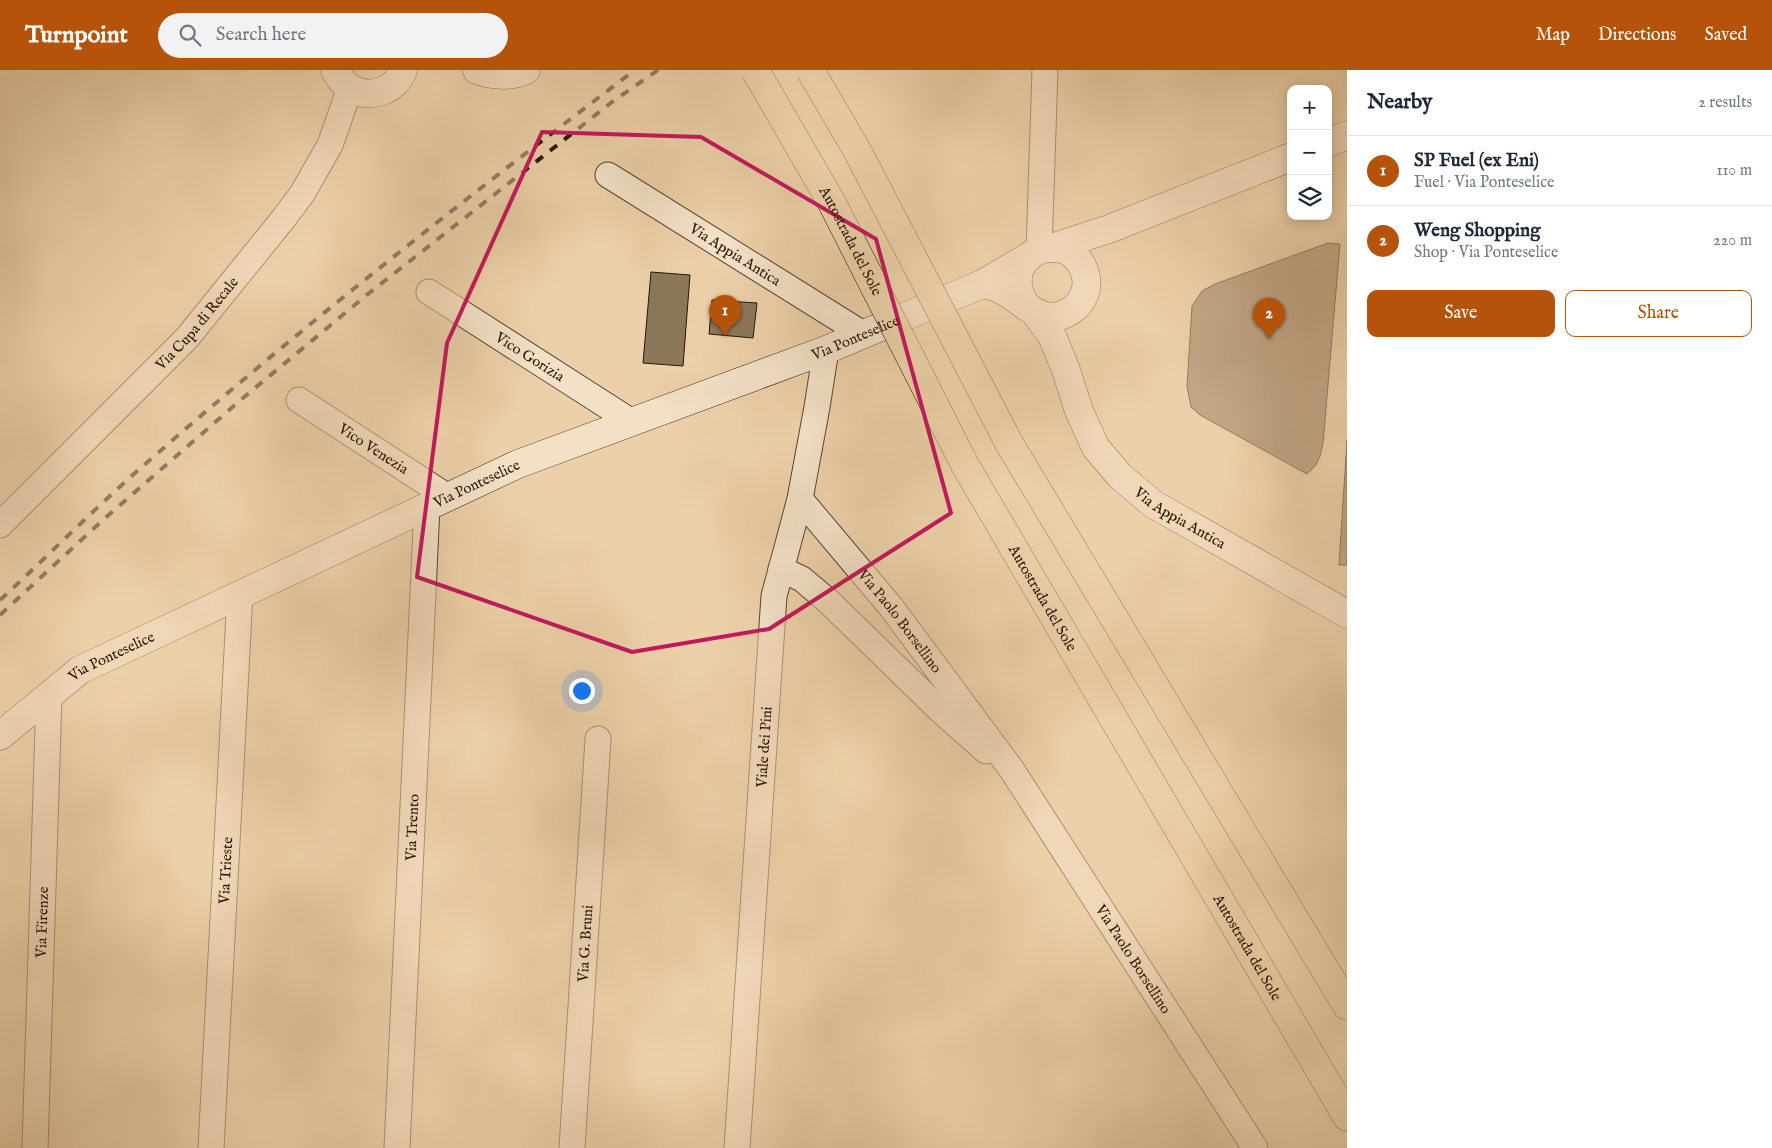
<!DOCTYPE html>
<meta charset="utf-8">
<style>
:root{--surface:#fff;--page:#f2f2f3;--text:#1f2937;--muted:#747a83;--line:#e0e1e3;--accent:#b45309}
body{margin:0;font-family:"IM FELL English",serif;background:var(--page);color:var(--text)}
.controls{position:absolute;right:15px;top:15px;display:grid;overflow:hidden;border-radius:10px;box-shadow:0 2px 12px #0003}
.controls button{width:45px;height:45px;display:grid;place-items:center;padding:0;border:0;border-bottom:1px solid var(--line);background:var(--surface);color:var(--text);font:25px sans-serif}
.you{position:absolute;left:581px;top:620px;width:18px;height:18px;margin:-12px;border:4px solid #fff;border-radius:50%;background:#1a73e8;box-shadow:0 0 0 8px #1a73e833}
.badge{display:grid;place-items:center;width:32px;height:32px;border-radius:50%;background:var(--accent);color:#fff;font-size:16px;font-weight:700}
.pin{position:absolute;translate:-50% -41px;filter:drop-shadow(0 1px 2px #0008)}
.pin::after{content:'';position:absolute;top:26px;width:18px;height:15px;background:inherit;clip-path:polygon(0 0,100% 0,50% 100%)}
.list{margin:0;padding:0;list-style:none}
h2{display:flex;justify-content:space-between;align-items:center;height:65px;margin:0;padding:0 20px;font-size:21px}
h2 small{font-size:16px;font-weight:400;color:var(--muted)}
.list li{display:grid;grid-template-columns:32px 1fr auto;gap:15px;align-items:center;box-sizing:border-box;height:70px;padding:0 20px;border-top:1px solid var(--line)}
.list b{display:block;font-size:19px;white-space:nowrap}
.list p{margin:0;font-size:16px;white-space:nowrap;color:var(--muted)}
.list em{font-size:16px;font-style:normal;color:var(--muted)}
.actions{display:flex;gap:10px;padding:15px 20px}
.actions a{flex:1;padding:11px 0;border:1px solid var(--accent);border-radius:10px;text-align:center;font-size:18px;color:var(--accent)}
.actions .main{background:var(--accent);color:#fff}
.icon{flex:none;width:28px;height:28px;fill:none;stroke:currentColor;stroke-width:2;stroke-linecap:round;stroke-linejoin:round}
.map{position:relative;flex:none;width:1347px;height:1078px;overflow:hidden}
header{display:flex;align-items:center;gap:30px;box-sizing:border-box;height:70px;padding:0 25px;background:var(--accent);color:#fff}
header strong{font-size:24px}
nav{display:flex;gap:28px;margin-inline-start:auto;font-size:18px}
.search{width:350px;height:45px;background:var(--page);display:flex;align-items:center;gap:12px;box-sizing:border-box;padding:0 18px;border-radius:28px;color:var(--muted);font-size:19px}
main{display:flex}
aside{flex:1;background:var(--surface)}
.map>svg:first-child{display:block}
</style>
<header>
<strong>Turnpoint</strong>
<div class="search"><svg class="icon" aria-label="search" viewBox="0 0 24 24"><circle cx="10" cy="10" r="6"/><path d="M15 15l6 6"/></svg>Search here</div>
<nav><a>Map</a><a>Directions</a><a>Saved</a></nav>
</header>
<main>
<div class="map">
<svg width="1347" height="1078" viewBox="0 0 1347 1078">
<rect width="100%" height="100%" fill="#ecd0a9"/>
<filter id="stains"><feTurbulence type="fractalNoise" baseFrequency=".004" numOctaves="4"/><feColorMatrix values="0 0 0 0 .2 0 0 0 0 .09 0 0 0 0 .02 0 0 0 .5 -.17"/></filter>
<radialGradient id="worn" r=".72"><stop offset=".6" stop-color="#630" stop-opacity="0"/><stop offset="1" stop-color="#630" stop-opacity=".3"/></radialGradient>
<path fill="#8c775b" stroke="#251707" d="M1328 173 1340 174 1323 373 1320 386 1316 395 1307 404 1200 345 1191 337 1187 316 1192 236 1202 221 1215 214Z
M651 202 690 205 683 296 643 293Z
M712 230 757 233 753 268 709 264Z
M1347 370V495H1339Z"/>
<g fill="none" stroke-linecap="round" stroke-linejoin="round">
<g stroke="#574530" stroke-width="27">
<g id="street">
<path id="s1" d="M608 105 863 264"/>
<path d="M1039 180 1045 0"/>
<path id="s2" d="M429 222 632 352"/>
<path id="s3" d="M299 330 448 427"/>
<path id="s4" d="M800 429 891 537 1012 700 1255 1078"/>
<path id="s5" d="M0 455 187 268 284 148 302 124 330 75 350 18"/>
<path d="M781 499 802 509 828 531 941 641 986 681"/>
<path id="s6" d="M35 1078 49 625"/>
<path id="s7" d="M211 1078 240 524"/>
<path id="s8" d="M397 1078 427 437"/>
<path id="s9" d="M572 1078 598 669"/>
<path id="s10" d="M737 1078 774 526 800 429 817 337 826 280"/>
</g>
</g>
<g stroke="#251707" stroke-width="29">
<g id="secondary">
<path d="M335 0C339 7 343 14 350 18 369 30 396 21 403 0"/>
<path d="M477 0C491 6 512 7 526 0"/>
<path d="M1328 73 1347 65"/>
<path d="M1051 178 1109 159 1291 87"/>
<path d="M982 214C991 215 999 218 1007 223 1025 234 1041 254 1065 244 1072 241 1078 236 1082 229 1088 219 1088 207 1082 196 1062 156 993 187 1027 237"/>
<path id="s11" d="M1036 244 1052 266 1066 300 1079 341 1096 378 1120 406 1153 434 1347 544"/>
<path id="s12" d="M0 666 80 600 518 394 826 280 982 214 1030 186"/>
</g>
</g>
<g stroke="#251707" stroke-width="29">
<g id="highway">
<path d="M1009 373 1347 936"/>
<path id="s13" d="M965 395 1347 1047"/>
</g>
</g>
<use href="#street" stroke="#f3e0c7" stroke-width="25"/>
<use href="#secondary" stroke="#f3e0c7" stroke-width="28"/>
<use href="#highway" stroke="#ecd0a9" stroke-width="28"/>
<path stroke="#251707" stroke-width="4" stroke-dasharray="9 9" stroke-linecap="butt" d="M0 530C48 486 94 439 143 396 301 257 467 127 635 0
M0 545 104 449 243 328 368 224 612 32 658 0"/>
<g stroke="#251707" stroke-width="29" stroke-linecap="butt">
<g id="highway-bridge">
<path id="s14" d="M755 0 832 133 965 395"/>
<path d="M810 0 858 82 1009 373"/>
</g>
</g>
<use href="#highway-bridge" stroke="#ecd0a9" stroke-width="28"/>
</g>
<path d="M0 0H1347V1078H0ZM542 62 701 67 876 169 951 443 769 559 632 582 417 507 447 273Z" fill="#ecd0a9" fill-opacity=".55" fill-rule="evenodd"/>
<path fill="none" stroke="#c2185b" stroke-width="4" stroke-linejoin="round" d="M542 62 701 67 876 169 951 443 769 559 632 582 417 507 447 273Z"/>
<g text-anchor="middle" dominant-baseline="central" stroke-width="4" stroke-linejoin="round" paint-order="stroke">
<g font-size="15" fill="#251707" stroke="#f3e0c7">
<text stroke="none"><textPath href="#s14" startOffset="196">Autostrada del Sole</textPath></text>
<text stroke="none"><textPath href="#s1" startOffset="150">Via Appia Antica</textPath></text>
<text stroke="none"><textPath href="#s5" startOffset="282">Via Cupa di Recale</textPath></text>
<text stroke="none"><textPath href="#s12" startOffset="948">Via Ponteselice</textPath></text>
<text stroke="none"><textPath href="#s2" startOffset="120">Vico Gorizia</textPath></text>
<text stroke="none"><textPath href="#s3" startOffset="89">Vico Venezia</textPath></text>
<text stroke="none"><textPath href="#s12" startOffset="542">Via Ponteselice</textPath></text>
<text stroke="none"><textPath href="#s11" startOffset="258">Via Appia Antica</textPath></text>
<text stroke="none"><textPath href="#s13" startOffset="154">Autostrada del Sole</textPath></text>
<text stroke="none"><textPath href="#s4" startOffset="158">Via Paolo Borsellino</textPath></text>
<text stroke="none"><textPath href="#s12" startOffset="138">Via Ponteselice</textPath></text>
<text stroke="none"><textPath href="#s10" startOffset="402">Viale dei Pini</textPath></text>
<text stroke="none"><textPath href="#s8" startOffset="321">Via Trento</textPath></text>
<text stroke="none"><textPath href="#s7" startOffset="278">Via Trieste</textPath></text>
<text stroke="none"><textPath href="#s6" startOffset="226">Via Firenze</textPath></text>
<text stroke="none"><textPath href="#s9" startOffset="205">Via G. Bruni</textPath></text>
<text stroke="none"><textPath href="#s13" startOffset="559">Autostrada del Sole</textPath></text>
<text stroke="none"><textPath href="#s4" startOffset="569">Via Paolo Borsellino</textPath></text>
</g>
</g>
<rect width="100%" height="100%" filter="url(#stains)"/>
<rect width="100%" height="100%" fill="url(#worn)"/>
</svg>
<div class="controls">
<button>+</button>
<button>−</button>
<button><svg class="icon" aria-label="layers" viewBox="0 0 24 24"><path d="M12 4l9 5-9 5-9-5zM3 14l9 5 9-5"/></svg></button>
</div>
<div class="you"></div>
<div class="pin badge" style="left:725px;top:266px">1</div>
<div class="pin badge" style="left:1269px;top:269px">2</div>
</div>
<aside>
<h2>Nearby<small>2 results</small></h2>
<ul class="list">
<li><span class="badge">1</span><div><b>SP Fuel (ex Eni)</b><p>Fuel · Via Ponteselice</p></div><em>110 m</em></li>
<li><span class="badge">2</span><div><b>Weng Shopping</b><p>Shop · Via Ponteselice</p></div><em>220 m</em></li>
</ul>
<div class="actions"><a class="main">Save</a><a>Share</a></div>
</aside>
</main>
